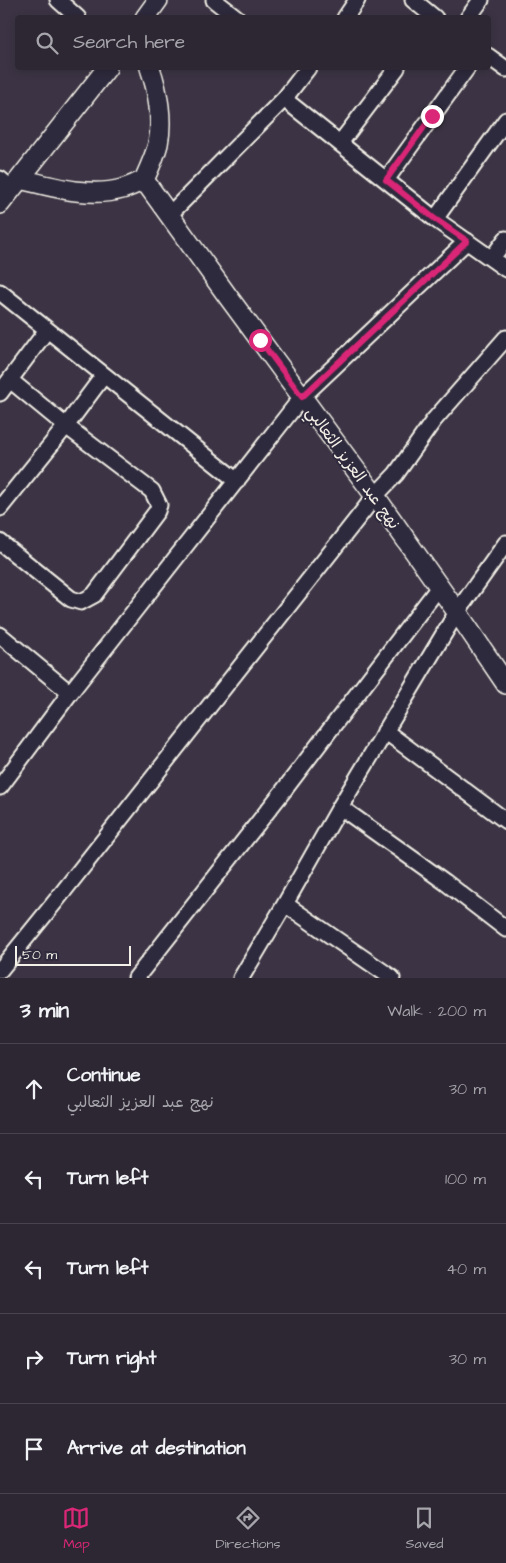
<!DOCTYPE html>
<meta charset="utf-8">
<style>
:root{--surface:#2d2733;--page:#352f3b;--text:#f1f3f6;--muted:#a7a5ac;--line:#48444e;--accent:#db2777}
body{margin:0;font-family:"Architects Daughter","Playpen Sans Arabic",sans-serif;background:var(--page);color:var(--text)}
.scale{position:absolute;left:15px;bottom:12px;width:116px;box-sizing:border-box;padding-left:5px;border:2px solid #f4f1e8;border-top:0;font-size:14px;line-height:18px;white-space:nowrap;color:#f4f1e8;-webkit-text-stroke:4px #2f2a3d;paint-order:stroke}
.stop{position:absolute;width:15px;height:15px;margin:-11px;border:4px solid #db2777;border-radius:50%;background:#fff}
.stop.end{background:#db2777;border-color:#fff;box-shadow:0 1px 5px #0008}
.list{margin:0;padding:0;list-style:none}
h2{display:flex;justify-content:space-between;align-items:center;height:65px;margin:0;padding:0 20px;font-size:21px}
h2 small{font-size:16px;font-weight:400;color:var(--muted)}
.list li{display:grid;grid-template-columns:32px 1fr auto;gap:15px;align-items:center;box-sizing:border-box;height:90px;padding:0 20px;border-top:1px solid var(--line)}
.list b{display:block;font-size:19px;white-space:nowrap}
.list p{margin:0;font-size:16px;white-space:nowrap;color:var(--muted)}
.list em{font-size:16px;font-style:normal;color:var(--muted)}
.icon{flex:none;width:28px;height:28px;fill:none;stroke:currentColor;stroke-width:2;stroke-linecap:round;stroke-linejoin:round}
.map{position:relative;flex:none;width:506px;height:978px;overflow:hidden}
.search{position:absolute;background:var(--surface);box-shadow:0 2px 8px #0003;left:15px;right:15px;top:15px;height:55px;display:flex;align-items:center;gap:12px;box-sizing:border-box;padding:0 18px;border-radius:5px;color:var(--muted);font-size:19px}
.sheet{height:515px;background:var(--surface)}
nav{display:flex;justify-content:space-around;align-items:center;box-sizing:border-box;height:70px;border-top:1px solid var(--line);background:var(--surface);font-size:14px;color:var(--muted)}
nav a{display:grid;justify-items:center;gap:2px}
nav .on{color:var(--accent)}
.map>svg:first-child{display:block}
</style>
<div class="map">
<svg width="506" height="978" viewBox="0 0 506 978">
<rect width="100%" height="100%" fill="#3c3444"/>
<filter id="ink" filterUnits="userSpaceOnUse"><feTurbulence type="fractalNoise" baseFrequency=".02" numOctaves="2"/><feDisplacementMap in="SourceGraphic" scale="10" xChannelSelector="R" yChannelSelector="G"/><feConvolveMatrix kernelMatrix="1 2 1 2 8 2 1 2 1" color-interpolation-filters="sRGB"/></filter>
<g filter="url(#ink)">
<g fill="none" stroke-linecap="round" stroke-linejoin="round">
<g stroke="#f4f1e8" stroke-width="19">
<path id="minor" d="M58 0 78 18
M214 0 237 18
M413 0 435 18
M345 18 357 0
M468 18 481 0
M488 56 506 69
M284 99 435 219 506 269
M340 143 397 68
M0 179 12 189
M386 180 467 68
M170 214 284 99 308 68
M435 219 506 120
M492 258 506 239
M0 292 237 481
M0 393 47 330
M0 508 66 426 104 375
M0 542 71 599 81 602 94 595 157 511 159 505 152 491 66 426 10 380
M0 635 70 693
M385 731 506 821
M0 787 70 693 302 397 467 241
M340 807 445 882 506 929
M285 904 392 978
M0 970 55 902 375 496 396 474 434 420 506 338
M136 978 284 790 439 587
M241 978 285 904 340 807 457 612 506 543"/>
</g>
<g stroke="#f4f1e8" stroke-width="22">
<path id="tertiary" d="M145 18 158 0
M20 179C53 187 89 198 122 189 130 187 137 183 144 180 149 169 155 156 158 144 163 120 158 91 150 68
M144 180 229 298 375 496 457 612 506 684
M0 204 107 68"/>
</g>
<use href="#minor" stroke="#2f2a3d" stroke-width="15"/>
<use href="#tertiary" stroke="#2f2a3d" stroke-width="19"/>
</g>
</g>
<g fill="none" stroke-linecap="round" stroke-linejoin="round" filter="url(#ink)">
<path stroke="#db2777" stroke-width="6" d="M260 340 302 397 467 241 435 219 386 180 432 116"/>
</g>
<g text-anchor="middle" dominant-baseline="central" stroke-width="4" stroke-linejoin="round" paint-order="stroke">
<g font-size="16" fill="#f4f1e8" stroke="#2f2a3d">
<text transform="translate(353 468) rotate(54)">نهج عبد العزيز الثعالبي</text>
</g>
</g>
</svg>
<div class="scale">50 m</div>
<div class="stop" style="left:260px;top:340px"></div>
<div class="stop end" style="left:432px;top:116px"></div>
<div class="search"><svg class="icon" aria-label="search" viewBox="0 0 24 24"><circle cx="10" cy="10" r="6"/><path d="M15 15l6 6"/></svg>Search here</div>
</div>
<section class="sheet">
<h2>3 min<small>Walk · 200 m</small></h2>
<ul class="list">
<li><svg class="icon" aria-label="ahead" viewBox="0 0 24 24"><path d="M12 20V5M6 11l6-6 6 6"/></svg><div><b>Continue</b><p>نهج عبد العزيز الثعالبي</p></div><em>30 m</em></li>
<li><svg class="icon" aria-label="left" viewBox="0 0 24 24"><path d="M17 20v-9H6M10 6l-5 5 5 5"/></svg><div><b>Turn left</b></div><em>100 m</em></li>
<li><svg class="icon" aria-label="left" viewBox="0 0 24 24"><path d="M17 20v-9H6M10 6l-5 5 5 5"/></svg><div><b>Turn left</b></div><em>40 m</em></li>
<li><svg class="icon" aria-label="right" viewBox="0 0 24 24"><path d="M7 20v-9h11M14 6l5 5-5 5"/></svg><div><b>Turn right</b></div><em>30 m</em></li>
<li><svg class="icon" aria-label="arrive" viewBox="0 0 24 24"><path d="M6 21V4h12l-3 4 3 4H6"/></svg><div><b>Arrive at destination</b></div></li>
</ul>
</section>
<nav>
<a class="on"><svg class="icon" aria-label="map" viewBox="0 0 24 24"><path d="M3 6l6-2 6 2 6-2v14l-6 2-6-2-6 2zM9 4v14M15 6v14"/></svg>Map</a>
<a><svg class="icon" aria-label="directions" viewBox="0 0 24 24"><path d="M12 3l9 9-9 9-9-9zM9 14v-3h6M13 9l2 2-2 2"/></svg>Directions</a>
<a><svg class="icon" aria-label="saved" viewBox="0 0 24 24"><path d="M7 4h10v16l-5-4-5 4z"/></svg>Saved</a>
</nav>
